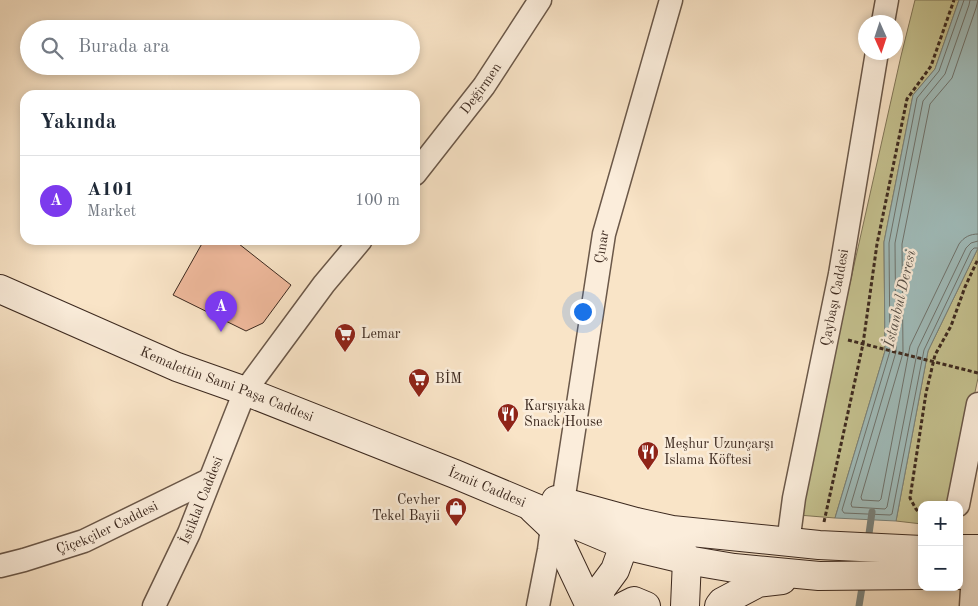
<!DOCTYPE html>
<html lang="tr">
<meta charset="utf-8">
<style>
:root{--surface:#fff;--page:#f6f6f7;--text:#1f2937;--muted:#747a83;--line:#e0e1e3;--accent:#7c3aed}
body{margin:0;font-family:"Old Standard TT",serif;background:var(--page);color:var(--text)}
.controls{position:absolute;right:15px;bottom:15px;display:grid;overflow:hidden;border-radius:10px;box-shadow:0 2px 8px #0003}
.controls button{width:45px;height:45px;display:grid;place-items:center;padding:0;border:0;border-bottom:1px solid var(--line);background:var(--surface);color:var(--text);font:25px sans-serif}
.compass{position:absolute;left:858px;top:15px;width:45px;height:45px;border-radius:50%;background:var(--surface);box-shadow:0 2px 8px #0003;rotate:177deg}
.you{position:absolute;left:582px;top:311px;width:18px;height:18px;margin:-12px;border:4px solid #fff;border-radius:50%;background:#1a73e8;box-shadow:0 0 0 8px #1a73e833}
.badge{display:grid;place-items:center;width:32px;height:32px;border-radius:50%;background:var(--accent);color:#fff;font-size:16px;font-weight:700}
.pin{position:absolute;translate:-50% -41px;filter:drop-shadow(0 1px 2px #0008)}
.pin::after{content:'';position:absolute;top:26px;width:18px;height:15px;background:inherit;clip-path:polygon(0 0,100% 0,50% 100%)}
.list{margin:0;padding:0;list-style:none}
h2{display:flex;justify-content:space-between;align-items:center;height:65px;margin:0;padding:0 20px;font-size:21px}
h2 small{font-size:16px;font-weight:400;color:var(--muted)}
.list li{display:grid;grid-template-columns:32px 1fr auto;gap:15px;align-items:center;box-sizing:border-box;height:90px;padding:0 20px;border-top:1px solid var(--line)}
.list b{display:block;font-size:19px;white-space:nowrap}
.list p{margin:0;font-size:16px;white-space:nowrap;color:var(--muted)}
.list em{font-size:16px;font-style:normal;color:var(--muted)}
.icon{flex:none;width:28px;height:28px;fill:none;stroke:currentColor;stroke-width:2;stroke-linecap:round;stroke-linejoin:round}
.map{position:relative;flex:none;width:978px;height:606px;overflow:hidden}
.search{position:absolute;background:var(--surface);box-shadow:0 2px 8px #0003;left:20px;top:20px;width:400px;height:55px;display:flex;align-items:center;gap:12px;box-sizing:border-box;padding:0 18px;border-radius:28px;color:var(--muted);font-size:19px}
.panel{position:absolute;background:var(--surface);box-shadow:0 2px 8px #0003;left:20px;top:90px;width:400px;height:155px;border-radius:15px}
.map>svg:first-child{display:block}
</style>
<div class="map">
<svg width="978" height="606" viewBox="0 0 978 606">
<rect width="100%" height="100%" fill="#f9e4c7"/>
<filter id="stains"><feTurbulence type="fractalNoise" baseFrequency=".004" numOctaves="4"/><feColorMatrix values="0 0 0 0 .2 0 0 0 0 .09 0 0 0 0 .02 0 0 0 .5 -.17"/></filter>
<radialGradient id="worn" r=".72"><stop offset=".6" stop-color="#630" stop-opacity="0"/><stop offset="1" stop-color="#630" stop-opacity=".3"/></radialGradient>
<path fill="#c5c290" stroke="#807658" d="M915 0H959L935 69 913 95 884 242 885 351 835 518 798 515 901 56Z
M978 248V378L951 505H922V524L896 521 928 351Z"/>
<path fill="#a0bdbc" stroke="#78827d" d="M959 0H978V248L928 351 896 521 835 518 885 351 884 242 913 95 935 69Z"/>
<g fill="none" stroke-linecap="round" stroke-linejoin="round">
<path stroke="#6e736e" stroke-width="1" d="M964 0 939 71 917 98 889 243 890 351 842 510 844 513 890 515 892 514 924 350 971 251 974 248H978
M970 0 969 5 945 74 923 101 895 243 896 352 851 504 852 507 885 509 887 507 918 348 966 248 971 243 978 241
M978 0 976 8 952 78 930 104 902 244 903 353 861 497 862 500 879 501 881 499 910 346 959 244C964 237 970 234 978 234"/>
<path stroke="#78827d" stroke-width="7" d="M868 541 872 512
M859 606 863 581"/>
</g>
<path fill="#efb99c" stroke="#3c291f" d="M204 240H234L291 285 263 323 246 331 173 295Z"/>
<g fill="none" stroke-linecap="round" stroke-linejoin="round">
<g stroke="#6b5849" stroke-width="25">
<g id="street">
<path d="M883 22 887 0"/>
<path id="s1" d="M415 174 484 86 540 0"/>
<path id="s2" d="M563 502 604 234 671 0"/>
<path d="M958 505 978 404"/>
<path id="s3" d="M788 543 794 498 840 274 877 52"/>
<path id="s4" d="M0 566 24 560 84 541 209 480"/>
<path id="s5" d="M154 606 189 533 245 391 324 284 361 240"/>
<path d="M538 606 549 550 552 527"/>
<path d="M971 606 973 574"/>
</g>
</g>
<g stroke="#3c291f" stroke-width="30">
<g id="secondary">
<path id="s6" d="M0 289 177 367 245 391 455 474 624 545 687 560 734 568 819 576 922 575"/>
<path d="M556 500 636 522 672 530 819 545 922 550"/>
<path d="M533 509 552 527 555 532 590 606"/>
<path d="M679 545 687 560 685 606"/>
<path d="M959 549H978"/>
<path d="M959 575 978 574"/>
<path d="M598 606 601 589 615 570 624 545 633 528"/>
<path d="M624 606 634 601 646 606"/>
<path d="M719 606 722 602 758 583 782 580"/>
</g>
</g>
<path stroke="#3c291f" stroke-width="3" stroke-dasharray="4 2.5" stroke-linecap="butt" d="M848 340 978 373
M922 516 916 509 910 498 926 393 935 355 951 326 965 287 978 259
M824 522 863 344 877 244 907 99 931 66 954 0"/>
<use href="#street" stroke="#fbeddb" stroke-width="22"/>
<use href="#secondary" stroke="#fbeddb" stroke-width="28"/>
</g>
<defs>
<g id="supermarket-pin" transform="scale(1.125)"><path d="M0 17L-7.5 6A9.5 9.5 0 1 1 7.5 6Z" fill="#8f2418" stroke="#fbeddb"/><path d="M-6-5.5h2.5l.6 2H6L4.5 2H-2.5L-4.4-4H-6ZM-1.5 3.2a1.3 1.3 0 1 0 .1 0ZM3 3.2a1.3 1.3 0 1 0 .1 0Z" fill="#fff"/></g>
<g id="restaurant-pin" transform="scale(1.125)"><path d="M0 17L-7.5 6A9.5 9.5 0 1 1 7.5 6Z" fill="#8f2418" stroke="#fbeddb"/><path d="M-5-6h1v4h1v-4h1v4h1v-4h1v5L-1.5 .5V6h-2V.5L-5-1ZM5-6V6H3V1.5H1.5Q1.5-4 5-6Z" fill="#fff"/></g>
<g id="shop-pin" transform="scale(1.125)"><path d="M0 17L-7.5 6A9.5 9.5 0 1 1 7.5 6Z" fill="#8f2418" stroke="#fbeddb"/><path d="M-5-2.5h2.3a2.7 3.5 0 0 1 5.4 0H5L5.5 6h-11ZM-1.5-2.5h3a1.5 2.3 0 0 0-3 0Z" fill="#fff"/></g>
</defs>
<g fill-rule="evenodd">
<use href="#supermarket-pin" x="345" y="334"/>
<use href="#supermarket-pin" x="419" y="379"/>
<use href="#restaurant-pin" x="508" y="414"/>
<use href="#restaurant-pin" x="648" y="452"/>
<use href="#shop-pin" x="456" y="508"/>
</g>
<g text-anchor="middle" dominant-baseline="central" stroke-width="5" stroke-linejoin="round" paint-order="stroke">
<g font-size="14" fill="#3c291f" stroke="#fbeddb">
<text stroke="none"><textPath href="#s1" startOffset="108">Değirmen</textPath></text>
<text stroke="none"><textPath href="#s2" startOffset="258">Çınar</textPath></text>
<text stroke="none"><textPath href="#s3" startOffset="250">Çaybaşı Caddesi</textPath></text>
<text stroke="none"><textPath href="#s6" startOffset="246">Kemalettin Sami Paşa Caddesi</textPath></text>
<text stroke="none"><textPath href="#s6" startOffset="526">İzmit Caddesi</textPath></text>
<text stroke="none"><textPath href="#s5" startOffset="116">İstiklal Caddesi</textPath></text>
<text stroke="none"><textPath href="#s4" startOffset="114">Çiçekçiler Caddesi</textPath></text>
</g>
<g font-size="14" fill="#3c291f" stroke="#fbeddb" text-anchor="start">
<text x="361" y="334">Lemar</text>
<text x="435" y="379">BİM</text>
<text x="524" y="406">Karşıyaka<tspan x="524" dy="16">Snack House</tspan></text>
<text x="664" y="444">Meşhur Uzunçarşı<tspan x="664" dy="16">Islama Köftesi</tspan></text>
<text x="440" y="500" text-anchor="end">Cevher<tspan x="440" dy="16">Tekel Bayii</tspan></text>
</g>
<g font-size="15" font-style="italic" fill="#554e46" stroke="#fbeddb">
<text transform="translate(901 299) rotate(-77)">İstanbul Deresi</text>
</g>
</g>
<rect width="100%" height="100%" filter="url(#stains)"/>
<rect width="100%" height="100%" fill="url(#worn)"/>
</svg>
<div class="controls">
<button>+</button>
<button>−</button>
</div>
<svg class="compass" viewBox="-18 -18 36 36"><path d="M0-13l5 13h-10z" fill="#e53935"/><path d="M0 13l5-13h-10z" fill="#747a83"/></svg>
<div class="you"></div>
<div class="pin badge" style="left:221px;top:332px">A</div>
<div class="search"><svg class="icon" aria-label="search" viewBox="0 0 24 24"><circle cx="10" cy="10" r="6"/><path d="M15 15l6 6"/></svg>Burada ara</div>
<section class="panel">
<h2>Yakında<small></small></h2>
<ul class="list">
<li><span class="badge">A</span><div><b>A101</b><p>Market</p></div><em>100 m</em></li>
</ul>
</section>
</div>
